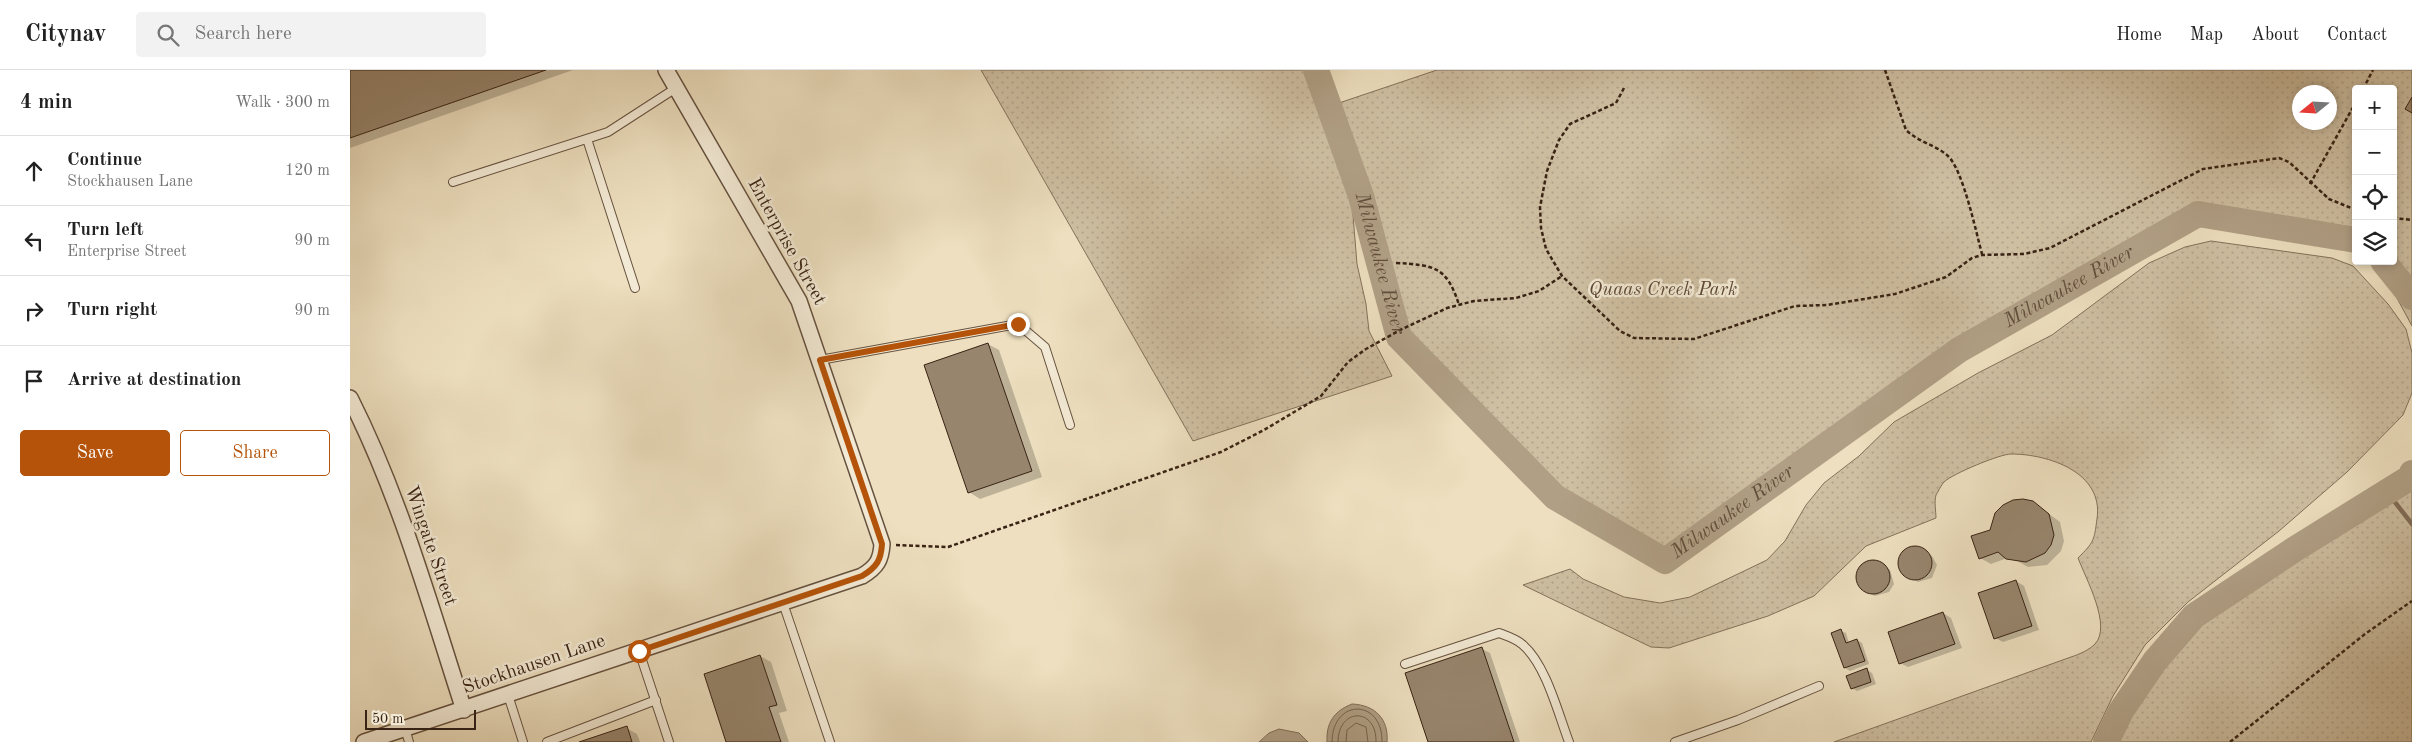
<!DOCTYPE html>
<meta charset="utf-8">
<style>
:root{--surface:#fff;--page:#f2f2f2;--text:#222;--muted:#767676;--line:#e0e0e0;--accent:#b45309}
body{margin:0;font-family:"Old Standard TT",serif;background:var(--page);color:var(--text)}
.controls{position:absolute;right:15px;top:15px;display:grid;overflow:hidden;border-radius:5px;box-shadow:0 2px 8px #0003}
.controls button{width:45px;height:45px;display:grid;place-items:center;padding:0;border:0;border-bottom:1px solid var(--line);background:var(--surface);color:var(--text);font:25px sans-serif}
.compass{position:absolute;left:1942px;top:15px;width:45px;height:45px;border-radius:50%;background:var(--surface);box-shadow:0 2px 8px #0003;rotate:252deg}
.scale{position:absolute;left:15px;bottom:12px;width:111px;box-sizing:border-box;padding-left:5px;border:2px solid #392314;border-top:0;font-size:14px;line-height:18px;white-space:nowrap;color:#392314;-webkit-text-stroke:4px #f3ead5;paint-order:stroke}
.stop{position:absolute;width:15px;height:15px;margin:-11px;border:4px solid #b45309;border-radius:50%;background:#fff}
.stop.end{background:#b45309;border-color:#fff;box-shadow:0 1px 5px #0008}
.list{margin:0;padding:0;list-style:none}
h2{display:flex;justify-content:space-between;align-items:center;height:65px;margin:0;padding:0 20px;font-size:21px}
h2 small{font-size:16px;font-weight:400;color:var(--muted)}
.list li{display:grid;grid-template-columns:32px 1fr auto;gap:15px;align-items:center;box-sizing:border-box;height:70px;padding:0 20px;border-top:1px solid var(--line)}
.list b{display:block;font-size:19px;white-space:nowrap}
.list p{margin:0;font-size:16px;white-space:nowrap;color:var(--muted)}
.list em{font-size:16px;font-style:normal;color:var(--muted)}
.actions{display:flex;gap:10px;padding:15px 20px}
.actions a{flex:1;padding:11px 0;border:1px solid var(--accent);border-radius:5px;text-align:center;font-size:18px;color:var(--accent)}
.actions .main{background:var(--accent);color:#fff}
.icon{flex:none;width:28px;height:28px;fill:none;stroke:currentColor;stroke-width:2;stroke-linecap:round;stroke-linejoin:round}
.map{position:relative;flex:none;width:2062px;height:672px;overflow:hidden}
header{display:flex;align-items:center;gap:30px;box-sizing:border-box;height:70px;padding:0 25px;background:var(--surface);border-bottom:1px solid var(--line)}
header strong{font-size:24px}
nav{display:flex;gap:28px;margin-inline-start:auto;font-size:18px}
.search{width:350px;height:45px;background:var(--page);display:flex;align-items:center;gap:12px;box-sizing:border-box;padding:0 18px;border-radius:5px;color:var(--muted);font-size:19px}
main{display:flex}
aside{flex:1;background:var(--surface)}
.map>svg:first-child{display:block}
</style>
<header>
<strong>Citynav</strong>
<div class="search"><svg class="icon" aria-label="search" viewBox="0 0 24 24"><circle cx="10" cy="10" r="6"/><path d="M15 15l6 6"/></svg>Search here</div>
<nav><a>Home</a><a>Map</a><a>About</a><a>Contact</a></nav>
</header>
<main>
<aside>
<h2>4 min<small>Walk · 300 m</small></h2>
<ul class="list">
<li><svg class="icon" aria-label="ahead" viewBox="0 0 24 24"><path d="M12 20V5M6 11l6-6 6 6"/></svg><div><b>Continue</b><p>Stockhausen Lane</p></div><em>120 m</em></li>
<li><svg class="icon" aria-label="left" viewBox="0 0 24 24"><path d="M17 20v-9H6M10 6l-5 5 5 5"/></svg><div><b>Turn left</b><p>Enterprise Street</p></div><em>90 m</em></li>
<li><svg class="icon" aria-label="right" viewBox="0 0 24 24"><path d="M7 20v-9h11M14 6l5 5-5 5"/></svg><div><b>Turn right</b></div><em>90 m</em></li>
<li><svg class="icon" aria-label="arrive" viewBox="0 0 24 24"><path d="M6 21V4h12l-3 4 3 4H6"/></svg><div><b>Arrive at destination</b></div></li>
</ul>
<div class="actions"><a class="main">Save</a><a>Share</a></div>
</aside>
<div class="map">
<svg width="2062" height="672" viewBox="0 0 2062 672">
<defs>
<pattern id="park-dots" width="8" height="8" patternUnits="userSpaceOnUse" patternTransform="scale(1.25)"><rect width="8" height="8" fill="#cebfa2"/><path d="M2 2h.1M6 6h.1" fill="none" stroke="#b2a48b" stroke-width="1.8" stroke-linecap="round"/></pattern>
</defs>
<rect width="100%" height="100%" fill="#eddfbf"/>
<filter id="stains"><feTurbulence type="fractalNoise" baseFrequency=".004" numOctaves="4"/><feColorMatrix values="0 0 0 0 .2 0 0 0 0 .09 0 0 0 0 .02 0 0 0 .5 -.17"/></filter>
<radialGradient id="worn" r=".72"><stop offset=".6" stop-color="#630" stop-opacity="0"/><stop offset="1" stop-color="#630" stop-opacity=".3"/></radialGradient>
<path fill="url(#park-dots)" stroke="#84715b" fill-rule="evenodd" d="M631 0H974L986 34 1087 0H2062V256L2027 191H2043V19H2006V170L1848 144 1609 280 1315 491 1205 427 1049 267 1004 121 1003 145 1007 194 1016 234 1019 261 1042 306 843 371ZM1950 22H1980V52H1950Z
M1861 171 1982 188 2003 196 2038 234 2056 259 2062 283V323L2053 345 1997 402 1929 461 1838 532 1795 575 1763 626 1741 672H1484L1721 587C1730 584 1739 580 1745 574 1762 556 1736 509 1728 488 1744 472 1744 471 1747 449 1754 402 1698 384 1661 384 1650 384 1602 404 1594 412 1591 415 1588 422 1586 425 1584 432 1586 442 1586 448L1516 476 1464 526 1418 546 1319 578 1301 577 1173 515 1220 499 1233 509 1274 527 1310 533 1340 527 1417 490 1435 471 1456 435 1474 413 1509 386 1544 352 1628 303 1702 265 1799 193 1835 177Z
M2062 399V672H1756L1771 641 1805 591 1844 546 1945 479 2061 408Z"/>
<path fill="#b09f85" stroke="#806d58" d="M1002 634C1025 635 1039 649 1037 672H977C976 653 984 641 1002 634Z
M929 659 949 663 958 672H909L919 663Z"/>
<path fill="#0003" d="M0 0H223L0 78Z
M638 274 649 280 692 407 630 429 619 422Z
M1683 432 1710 452 1714 471 1711 481 1697 495 1678 497 1660 487 1641 494 1630 488 1641 461Z
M1567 478 1582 486 1587 495 1582 508 1568 512 1554 503 1551 488 1557 480Z
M1524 492 1540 500 1544 514 1539 522 1525 526 1511 517 1507 508 1514 494Z
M1666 511 1674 516 1689 560 1653 572 1645 568Z
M1593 543 1601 548 1612 578 1558 597 1550 593Z
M1491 561 1496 563 1499 573 1507 570 1512 573 1519 594 1500 601 1495 598Z
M1132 579 1140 583 1170 672H1079Z
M410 586 421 592 437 641 429 643 439 672H378Z
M1517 600 1522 603 1526 614 1507 621 1502 618Z
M276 658 287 664 290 672H233Z"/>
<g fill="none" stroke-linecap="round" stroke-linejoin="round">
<path stroke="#74614c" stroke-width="1" d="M982 672C982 628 1033 628 1032 672
M988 672C988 637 1027 637 1026 672
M996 672 997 660 1006 653 1016 657 1018 672"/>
<path stroke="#806d58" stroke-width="4.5" d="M2037 422 2062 454"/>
<g stroke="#b09f85" stroke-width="26">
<path id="s1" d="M966 0 1011 126 1049 267 1205 427 1315 491 1609 280 1848 144 2006 170"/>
<path d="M2033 191 2062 227"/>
<path d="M1756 672 1771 641 1805 591 1844 546 1945 479 2061 407 2062 403"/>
</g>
</g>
<path fill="#97856d" stroke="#392314" d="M0 0H196L0 68Z
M2062 27V43L2055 39Z
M638 273 682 401 618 423 574 295Z
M1673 429 1683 431 1699 444 1704 465 1701 475 1695 483 1676 492 1656 489 1648 482 1629 489 1621 466 1640 460 1645 443 1653 435 1663 430Z
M1548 493a17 17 0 1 1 34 0a17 17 0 1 1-34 0Z
M1506 507a17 17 0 1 1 34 0a17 17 0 1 1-34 0Z
M1666 510 1682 556 1644 569 1628 523Z
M1593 542 1605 574 1549 594 1538 562Z
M1491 559 1496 573 1507 569 1515 591 1494 598 1481 563Z
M1132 577 1164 672H1078L1055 603Z
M410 585 427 635 419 637 431 672H376L354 604Z
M1517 598 1521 612 1501 619 1496 606Z
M277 656 282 672H229Z"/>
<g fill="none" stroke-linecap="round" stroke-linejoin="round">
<g stroke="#66523f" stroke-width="10">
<path id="lane" d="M237 69 285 218
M103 112 258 62 326 18
M470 290 668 254 695 277 720 355
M433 533 480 672
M289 581 319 672
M1055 594 1149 563C1157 566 1167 569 1173 575 1196 595 1208 643 1219 672
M158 625 173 672
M55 658 59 672
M197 672 306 630
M1325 672 1388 650 1469 616"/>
</g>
<g stroke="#66523f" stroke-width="18">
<path id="street" d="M0 328C50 427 80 535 114 640
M14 672 512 506C527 497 531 490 532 474L449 231 316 0"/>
</g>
<path stroke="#392314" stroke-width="2.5" stroke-dasharray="4 2.5" stroke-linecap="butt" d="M1535 0 1556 60C1568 72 1586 75 1598 86 1613 100 1626 162 1632 184
M1274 18 1266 33 1220 54 1209 70 1197 101 1190 137 1191 158 1196 179 1212 206 1270 261 1284 268 1344 269 1445 236 1477 235 1545 224 1596 207 1622 188 1632 185 1674 184 1700 178 1853 99 1929 88 1939 92 1979 129 2006 140
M2013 19 2023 0
M1960 114 2006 32
M2043 148 2062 150
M1046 193C1085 195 1097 197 1109 235
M546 475 598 477 871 382 914 360 971 326 998 292 1016 279 1052 259 1097 238 1124 231 1166 228 1189 221 1212 206
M1880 672 2015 564 2062 531"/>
<use href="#lane" stroke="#f3ead5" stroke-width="8"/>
<use href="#street" stroke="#f3ead5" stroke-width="15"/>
</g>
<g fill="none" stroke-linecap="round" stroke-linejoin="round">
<path stroke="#b45309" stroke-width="6" d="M289 581 512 506C527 497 531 490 532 474L470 290 668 254"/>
</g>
<g text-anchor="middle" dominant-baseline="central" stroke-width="5" stroke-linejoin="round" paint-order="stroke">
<g font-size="19" fill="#392314" stroke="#f3ead5">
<text transform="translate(436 172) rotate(61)">Enterprise Street</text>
<text transform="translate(80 476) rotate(71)">Wingate Street</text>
<text transform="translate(184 595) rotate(-19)">Stockhausen Lane</text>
</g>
<g font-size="19" font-style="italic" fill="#5e4a38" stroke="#f3ead5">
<text x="1313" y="220">Quaas Creek Park</text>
</g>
<g font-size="20" font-style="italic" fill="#634e3c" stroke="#f3ead5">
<text stroke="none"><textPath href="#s1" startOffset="204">Milwaukee River</textPath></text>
<text stroke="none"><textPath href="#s1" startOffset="1119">Milwaukee River</textPath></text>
<text stroke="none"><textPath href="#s1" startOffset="714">Milwaukee River</textPath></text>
</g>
</g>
<rect width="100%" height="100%" filter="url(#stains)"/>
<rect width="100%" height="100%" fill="url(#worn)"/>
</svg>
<div class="controls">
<button>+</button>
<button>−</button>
<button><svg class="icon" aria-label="locate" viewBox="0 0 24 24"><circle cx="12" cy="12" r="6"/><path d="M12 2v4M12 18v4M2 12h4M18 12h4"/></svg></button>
<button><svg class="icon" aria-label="layers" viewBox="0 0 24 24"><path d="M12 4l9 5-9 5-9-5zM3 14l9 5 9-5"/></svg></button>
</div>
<svg class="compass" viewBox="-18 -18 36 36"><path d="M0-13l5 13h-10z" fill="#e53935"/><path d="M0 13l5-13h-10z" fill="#767676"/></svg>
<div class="scale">50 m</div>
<div class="stop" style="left:289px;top:581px"></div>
<div class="stop end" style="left:668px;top:254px"></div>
</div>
</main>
